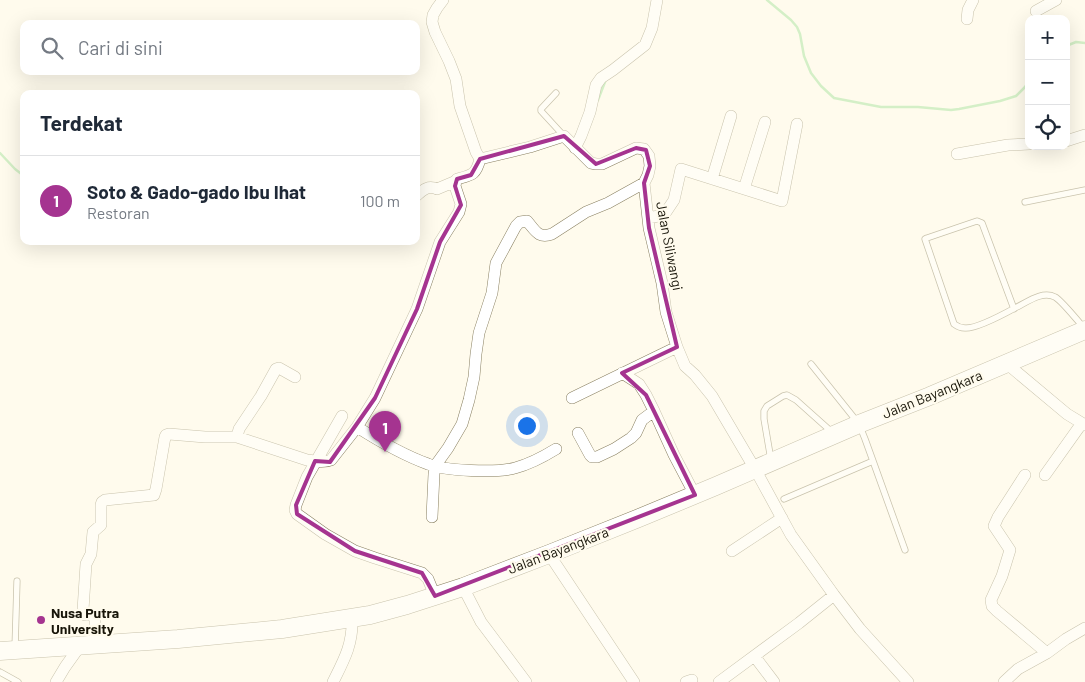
<!DOCTYPE html>
<html lang="id">
<meta charset="utf-8">
<style>
:root{--surface:#fff;--page:#f2f2f3;--text:#1f2937;--muted:#747a83;--line:#e0e1e3;--accent:#a53490}
body{margin:0;font-family:Barlow,sans-serif;background:var(--page);color:var(--text)}
.controls{position:absolute;right:15px;top:15px;display:grid;overflow:hidden;border-radius:10px;box-shadow:0 5px 20px #0002}
.controls button{width:45px;height:45px;display:grid;place-items:center;padding:0;border:0;border-bottom:1px solid var(--line);background:var(--surface);color:var(--text);font:25px sans-serif}
.you{position:absolute;left:526px;top:425px;width:18px;height:18px;margin:-12px;border:4px solid #fff;border-radius:50%;background:#1a73e8;box-shadow:0 0 0 8px #1a73e833}
.badge{display:grid;place-items:center;width:32px;height:32px;border-radius:50%;background:var(--accent);color:#fff;font-size:16px;font-weight:700}
.pin{position:absolute;translate:-50% -41px;filter:drop-shadow(0 1px 2px #0008)}
.pin::after{content:'';position:absolute;top:26px;width:18px;height:15px;background:inherit;clip-path:polygon(0 0,100% 0,50% 100%)}
.list{margin:0;padding:0;list-style:none}
h2{display:flex;justify-content:space-between;align-items:center;height:65px;margin:0;padding:0 20px;font-size:21px}
h2 small{font-size:16px;font-weight:400;color:var(--muted)}
.list li{display:grid;grid-template-columns:32px 1fr auto;gap:15px;align-items:center;box-sizing:border-box;height:90px;padding:0 20px;border-top:1px solid var(--line)}
.list b{display:block;font-size:19px;white-space:nowrap}
.list p{margin:0;font-size:16px;white-space:nowrap;color:var(--muted)}
.list em{font-size:16px;font-style:normal;color:var(--muted)}
.icon{flex:none;width:28px;height:28px;fill:none;stroke:currentColor;stroke-width:2;stroke-linecap:round;stroke-linejoin:round}
.map{position:relative;flex:none;width:1085px;height:682px;overflow:hidden}
.search{position:absolute;background:var(--surface);box-shadow:0 5px 20px #0002;left:20px;top:20px;width:400px;height:55px;display:flex;align-items:center;gap:12px;box-sizing:border-box;padding:0 18px;border-radius:10px;color:var(--muted);font-size:19px}
.panel{position:absolute;background:var(--surface);box-shadow:0 5px 20px #0002;left:20px;top:90px;width:400px;height:155px;border-radius:10px}
.map>svg:first-child{display:block}
</style>
<div class="map">
<svg width="1085" height="682" viewBox="0 0 1085 682">
<rect width="100%" height="100%" fill="#fffbed"/>
<g fill="none" stroke-linecap="round" stroke-linejoin="round">
<path stroke="#a1e199" stroke-width="2.5" d="M767 0 791 20 797 27 800 34 804 56 811 73 821 86 834 98 881 107H918L951 110 959 109 1000 101 1016 96 1025 87 1029 81
M1066 46 1076 42 1085 43
M598 100 605 82
M0 153 15 169 24 176"/>
<g stroke="#887f60" stroke-width="7">
<path id="service" d="M556 93 541 109V111L564 136
M1025 202 1085 190
M1014 309 982 223 977 221 974 222 927 238 925 239 954 324C958 327 960 328 965 328 976 329 1004 314 1015 308 1026 303 1042 290 1055 297 1061 300 1078 321 1084 328
M811 364 859 424 865 439 873 461 905 550
M771 460 764 419V411L767 406 783 396 787 395 796 400 833 433
M784 499 873 461
M15 648 17 581
M0 672 18 682"/>
</g>
<g stroke="#887f60" stroke-width="12">
<path id="minor" d="M443 0 437 8 433 15 432 22 435 32 449 61 456 79 460 106 476 152 480 159
M1036 11 1056 0
M967 19 968 10 973 0
M1066 141 1085 135
M575 148 581 136 590 112 596 85 601 78 613 70 645 45 652 28 657 0
M957 154 1008 145 1029 144
M480 159 530 147 564 136 591 163 596 164H602L636 148 644 149 649 156 650 166 648 175 644 183 649 228 662 283 666 312 677 347 685 366 695 375 712 396 755 469 791 535 834 595 860 629 908 682
M712 179 731 116
M744 189 765 122
M416 196C423 190 428 185 437 189L456 181 457 179C472 175 476 175 480 159
M648 218 664 215 674 200 681 169 782 201 797 124
M1006 363 1067 414 1085 425
M572 398 677 347
M654 411 674 455 695 495
M342 416 307 477 296 505 295 510 297 514 325 534 355 551 375 558 422 573 428 579 435 596
M357 427C379 441 403 455 428 464 446 471 496 473 515 468 530 464 543 457 556 449
M578 433 590 455 592 457H597L614 449 631 438 636 433 642 420 654 411 646 395 639 384 622 373
M237 437 239 429 261 396 276 369 279 368 295 377
M1025 475 998 517 994 526 1010 550 1002 576 991 600 992 606 997 611 1047 653
M1045 475 1082 423
M432 517 434 474 435 466 448 448 462 424 469 400 474 377 476 354 479 333 492 293 496 263 516 226 520 222 527 221C535 230 538 239 552 234L586 212 608 203 644 183
M732 551 782 518
M549 554 634 682
M463 587 481 622 526 682
M95 645V617L93 615H85L83 610 86 564 91 554 93 532 101 525V505L102 502 105 500 154 495 156 489 165 437 166 435 169 434 205 437H237L307 460C315 461 324 463 331 460L357 427 375 398 417 309 440 242 459 212 461 204 455 186 456 181
M755 657 774 682
M56 682 65 667 80 646
M333 682C344 660 353 644 352 619
M686 682 692 680
M719 682 799 623 834 595
M1004 682 1018 669 1047 653 1066 639 1085 628"/>
</g>
<g stroke="#887f60" stroke-width="19">
<path id="trunk" d="M0 651 178 639 282 629 370 615 407 605 463 587 549 554 639 518 716 486 859 424 930 396 1085 330"/>
</g>
<use href="#service" stroke="#fff" stroke-width="5.5"/>
<use href="#minor" stroke="#fff" stroke-width="11"/>
<use href="#trunk" stroke="#fff" stroke-width="18"/>
</g>
<path d="M0 0H1085V682H0ZM564 136 596 164 636 148 646 150 650 166 644 183 649 228 677 347 622 373 646 395 695 495 435 596 422 573 355 551 297 514 296 505 315 461 330 462 375 398 417 309 440 242 461 205 455 186 457 179 471 175 480 159Z" fill="#fffbed" fill-opacity=".55" fill-rule="evenodd"/>
<path fill="none" stroke="#a53490" stroke-width="4" stroke-linejoin="round" d="M564 136 596 164 636 148 646 150 650 166 644 183 649 228 677 347 622 373 646 395 695 495 435 596 422 573 355 551 297 514 296 505 315 461 330 462 375 398 417 309 440 242 461 205 455 186 457 179 471 175 480 159Z"/>
<circle fill="#a53490" stroke="#fffbed" stroke-width="2" cx="41" cy="620" r="5"/>
<g text-anchor="middle" dominant-baseline="central" stroke-width="4.5" stroke-linejoin="round" paint-order="stroke">
<g font-size="14" fill="#171408" stroke="#fffbed">
<text transform="translate(670 246) rotate(79)">Jalan Siliwangi</text>
<text transform="translate(932 394) rotate(-22)">Jalan Bayangkara</text>
<text transform="translate(558 550) rotate(-21)">Jalan Bayangkara</text>
</g>
<g font-size="14" font-weight="bold" fill="#171408" stroke="#fffbed" text-anchor="start">
<text x="51" y="612">Nusa Putra<tspan x="51" dy="16">University</tspan></text>
</g>
</g>
</svg>
<div class="controls">
<button>+</button>
<button>−</button>
<button><svg class="icon" aria-label="locate" viewBox="0 0 24 24"><circle cx="12" cy="12" r="6"/><path d="M12 2v4M12 18v4M2 12h4M18 12h4"/></svg></button>
</div>
<div class="you"></div>
<div class="pin badge" style="left:385px;top:452px">1</div>
<div class="search"><svg class="icon" aria-label="search" viewBox="0 0 24 24"><circle cx="10" cy="10" r="6"/><path d="M15 15l6 6"/></svg>Cari di sini</div>
<section class="panel">
<h2>Terdekat<small></small></h2>
<ul class="list">
<li><span class="badge">1</span><div><b>Soto &amp; Gado-gado Ibu Ihat</b><p>Restoran</p></div><em>100 m</em></li>
</ul>
</section>
</div>
